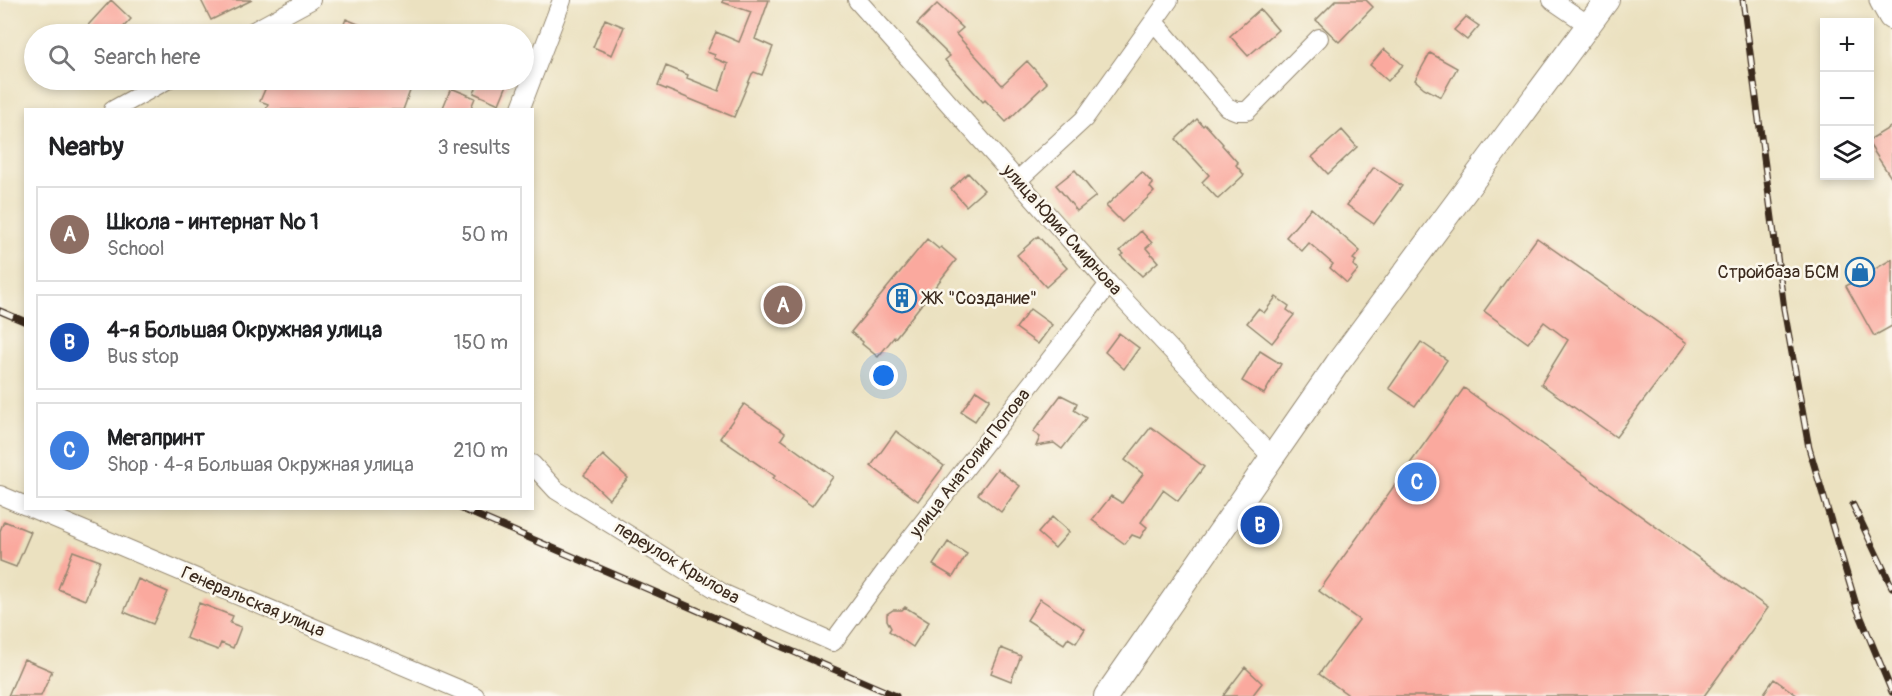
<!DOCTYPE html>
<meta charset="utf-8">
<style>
:root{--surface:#fff;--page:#f2f2f2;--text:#202124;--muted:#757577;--line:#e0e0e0;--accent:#1f6fb2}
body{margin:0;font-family:Pangolin,sans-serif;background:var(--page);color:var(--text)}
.controls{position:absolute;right:18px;top:18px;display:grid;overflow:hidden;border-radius:0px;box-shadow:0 3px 9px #0003}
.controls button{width:54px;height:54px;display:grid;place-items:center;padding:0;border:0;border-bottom:2px solid var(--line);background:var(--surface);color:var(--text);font:30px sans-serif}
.you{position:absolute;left:884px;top:376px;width:21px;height:21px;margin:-15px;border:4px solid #fff;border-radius:50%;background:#1a73e8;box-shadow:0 0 0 9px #1a73e833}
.badge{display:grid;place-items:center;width:39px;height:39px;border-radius:50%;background:var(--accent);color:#fff;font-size:20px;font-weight:700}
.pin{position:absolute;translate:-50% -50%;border:3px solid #fff;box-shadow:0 2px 6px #0006}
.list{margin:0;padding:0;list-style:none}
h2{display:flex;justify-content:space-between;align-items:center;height:78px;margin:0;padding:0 24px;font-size:26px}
h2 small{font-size:20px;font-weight:400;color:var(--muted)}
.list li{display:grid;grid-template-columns:39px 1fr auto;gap:18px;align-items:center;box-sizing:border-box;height:96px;margin:0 12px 12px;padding:0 12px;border:2px solid var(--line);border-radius:0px}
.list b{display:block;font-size:22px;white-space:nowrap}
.list p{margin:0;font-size:20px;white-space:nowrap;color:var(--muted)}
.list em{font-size:20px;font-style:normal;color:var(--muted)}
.icon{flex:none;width:33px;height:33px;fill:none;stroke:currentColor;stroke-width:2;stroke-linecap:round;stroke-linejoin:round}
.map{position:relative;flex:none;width:1892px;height:696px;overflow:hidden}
.search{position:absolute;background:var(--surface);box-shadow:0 3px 9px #0003;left:24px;top:24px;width:510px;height:66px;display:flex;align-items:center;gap:15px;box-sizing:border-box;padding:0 21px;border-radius:33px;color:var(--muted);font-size:22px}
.panel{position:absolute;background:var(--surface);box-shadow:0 3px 9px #0003;left:24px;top:108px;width:510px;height:402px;border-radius:0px}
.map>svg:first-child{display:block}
</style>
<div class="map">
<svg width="1892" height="696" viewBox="0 0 1892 696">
<rect width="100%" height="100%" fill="#fbf7ec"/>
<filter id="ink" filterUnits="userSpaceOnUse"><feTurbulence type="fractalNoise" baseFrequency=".0167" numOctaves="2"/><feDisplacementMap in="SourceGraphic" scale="12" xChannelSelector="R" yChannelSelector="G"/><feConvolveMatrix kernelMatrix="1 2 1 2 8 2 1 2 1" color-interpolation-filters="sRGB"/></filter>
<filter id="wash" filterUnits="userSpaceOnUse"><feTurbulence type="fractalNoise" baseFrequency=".008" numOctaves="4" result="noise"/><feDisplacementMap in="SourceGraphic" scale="24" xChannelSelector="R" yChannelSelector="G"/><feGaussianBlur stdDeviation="1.35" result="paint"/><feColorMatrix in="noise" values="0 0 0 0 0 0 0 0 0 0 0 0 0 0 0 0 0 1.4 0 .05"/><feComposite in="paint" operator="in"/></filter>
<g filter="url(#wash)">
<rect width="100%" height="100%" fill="#ebe1c0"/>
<g id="blocks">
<path fill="#faa99e" d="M111 0 131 19 117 34H80Z
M201 0H252L211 20Z
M723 0H769L755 39 773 47 762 75 754 72 752 74 734 117 658 86 666 66 688 75 687 78 719 91 728 64 714 58 715 55 707 52 716 32 739 42 751 12 722 2Z
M1336 0H1366L1373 7 1339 42 1316 20Z
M937 4 963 28 956 34 1002 85 1027 61 1047 83 1006 122 985 100 983 102 945 60 950 56 917 24Z
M1260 9 1278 30 1248 56 1230 36Z
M1466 17 1479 26 1467 40 1454 30Z
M346 19 382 34H340Z
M605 19 624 27 612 55 593 47Z
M1384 49 1403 65 1388 81 1370 65Z
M1430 53 1457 68 1441 97 1424 88 1415 80Z
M269 80H414L403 110H266L268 104 260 101Z
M480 80H509L499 104 474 93Z
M451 88 475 98 470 110H442Z
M1197 119 1203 126 1205 124 1223 144 1222 145 1238 163 1236 165 1244 175 1218 199 1202 182 1209 175 1176 139Z
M1892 126V179L1869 144V140Z
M1342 130 1357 147 1328 174 1312 157Z
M1374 167 1402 186 1374 224 1347 205Z
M1075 170 1096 196 1077 211 1056 185Z
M1142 172 1153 184 1150 187 1154 192 1122 222 1106 206Z
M968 173 984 190 966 206 951 189Z
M1311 208 1360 251 1353 259 1356 261 1353 265 1358 270 1347 283 1330 268 1333 264 1309 243 1302 251 1286 237Z
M1141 231 1152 243 1146 248 1158 262 1142 276 1121 256 1124 254 1120 251Z
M1038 236 1067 268 1046 287 1017 255Z
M1537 238 1687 343 1616 437 1541 384 1568 340 1544 322 1528 343 1484 311Z
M927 239 939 249 941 247 956 260 895 338 894 337 878 357 862 344 863 342 851 332Z
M1892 259V326L1874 336 1846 286Z
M1276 297 1289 306 1287 310 1294 315 1272 343 1247 323 1258 309 1264 313Z
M1030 309 1052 325 1038 344 1016 328Z
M1119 333 1139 348 1124 369 1105 352Z
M1421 342 1447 360 1415 406 1389 388Z
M1260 351 1281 364 1264 394 1242 381Z
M1464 388 1768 608 1704 696H1350L1319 674 1359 620 1319 591Z
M976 390 990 399 975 421 961 412Z
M1061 395 1077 403 1074 410 1086 418 1062 449 1054 443 1036 446 1040 437 1033 432Z
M744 404 785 433 781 439 833 477 812 506 773 478 775 476 720 438Z
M1151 427 1204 467 1178 501 1163 490 1141 522 1147 527 1140 538 1132 535 1125 544 1092 520 1111 496 1122 503 1143 474 1125 460Z
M896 431 944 466 918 501 871 466Z
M603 455 628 478 609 499 584 475Z
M997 469 1020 486 1001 512 978 494Z
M1052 517 1069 532 1055 548 1038 533Z
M4 521 31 532 16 567 0 561V531Z
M948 542 967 554 953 577 933 565Z
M73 551 100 561 85 600 58 589Z
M138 579 168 592 153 624 124 612Z
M1040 599 1085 629 1076 643 1068 638 1064 644 1027 620Z
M199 603 233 616 230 623 241 627 233 648 221 643 218 650 186 638Z
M905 607 929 622 913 647 889 631 891 628 887 620V614L893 610H902Z
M1001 648 1021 656 1011 681 991 673Z
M24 659 52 671 41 696H8Z
M1245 667 1262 683 1252 696H1223Z
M1774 679 1798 696H1762Z"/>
</g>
</g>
<g filter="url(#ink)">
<use href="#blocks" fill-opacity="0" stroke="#93866f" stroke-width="1.5"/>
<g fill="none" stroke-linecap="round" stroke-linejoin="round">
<g stroke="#93866f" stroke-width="20">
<path id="street" d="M857 0 1109 284 1271 456
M1552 0 1590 26
M1155 23 1227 107 1237 111H1247L1319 38
M248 34 311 0
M113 110 167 80
M520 110 562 0
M1017 181 1084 119 1169 0
M532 464 556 490 724 594 833 642 893 561 1109 284
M0 495 26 506
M31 508 475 696"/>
</g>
<g stroke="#93866f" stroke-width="26">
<path id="secondary" d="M1106 696 1337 364 1607 0"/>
</g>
<g stroke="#93866f" stroke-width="29">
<path id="primary" d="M1883 0 1892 16"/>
</g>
<use href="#street" stroke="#fff" stroke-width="18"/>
<use href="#secondary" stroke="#fff" stroke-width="24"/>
<use href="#primary" stroke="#fff" stroke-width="27"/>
<g stroke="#3b2a1e" stroke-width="7">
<path id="rail" d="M1743 0 1784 309 1809 448 1857 608 1892 692
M0 311 26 322
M1853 505 1892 587
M460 508 896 696"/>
</g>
<use href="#rail" stroke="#fbf7ec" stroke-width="4.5" stroke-dasharray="14" stroke-linecap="butt"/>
</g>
</g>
<defs>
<g id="shop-ring" transform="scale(1.5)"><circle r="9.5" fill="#fbf7ec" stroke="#1f6fb2" stroke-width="1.5"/><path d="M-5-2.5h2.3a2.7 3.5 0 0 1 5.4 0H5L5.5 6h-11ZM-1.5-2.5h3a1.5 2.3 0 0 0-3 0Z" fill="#1f6fb2"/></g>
<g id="building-ring" transform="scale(1.5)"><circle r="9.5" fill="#fbf7ec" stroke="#1f6fb2" stroke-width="1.5"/><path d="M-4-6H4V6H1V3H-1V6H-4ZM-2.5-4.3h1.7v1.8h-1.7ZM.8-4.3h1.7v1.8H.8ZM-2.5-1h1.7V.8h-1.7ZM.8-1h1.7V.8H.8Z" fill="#1f6fb2"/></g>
</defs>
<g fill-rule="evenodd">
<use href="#shop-ring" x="1860" y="272"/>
<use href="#building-ring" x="902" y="298"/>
</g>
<g text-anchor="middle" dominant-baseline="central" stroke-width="5" stroke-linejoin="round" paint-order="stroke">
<g font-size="18" fill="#3b2a1e" stroke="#fbf7ec">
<text transform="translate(1062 230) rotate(48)">улица Юрия Смирнова</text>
<text transform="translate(970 463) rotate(-52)">улица Анатолия Попова</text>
<text transform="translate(677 563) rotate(31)">переулок Крылова</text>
<text transform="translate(253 602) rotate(23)">Генеральская улица</text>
</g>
<g font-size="18" fill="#3b2a1e" stroke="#fbf7ec" text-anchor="end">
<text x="1839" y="272">Стройбаза БСМ</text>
<text x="923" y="298" text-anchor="start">ЖК "Создание"</text>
</g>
</g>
</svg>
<div class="controls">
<button>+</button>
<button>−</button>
<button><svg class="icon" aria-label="layers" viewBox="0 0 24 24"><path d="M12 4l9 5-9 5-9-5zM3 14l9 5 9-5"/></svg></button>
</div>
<div class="you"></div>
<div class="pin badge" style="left:783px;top:305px;background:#8d6e63">A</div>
<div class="pin badge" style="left:1260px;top:525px;background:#1a4fb4">B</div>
<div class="pin badge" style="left:1417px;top:482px;background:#3f7fe0">C</div>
<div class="search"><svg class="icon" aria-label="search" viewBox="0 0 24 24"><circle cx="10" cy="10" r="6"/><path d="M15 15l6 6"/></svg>Search here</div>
<section class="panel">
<h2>Nearby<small>3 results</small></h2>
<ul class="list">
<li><span class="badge" style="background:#8d6e63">A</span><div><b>Школа - интернат № 1</b><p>School</p></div><em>50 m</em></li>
<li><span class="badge" style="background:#1a4fb4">B</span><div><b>4-я Большая Окружная улица</b><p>Bus stop</p></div><em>150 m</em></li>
<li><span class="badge" style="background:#3f7fe0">C</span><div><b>Мегапринт</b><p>Shop · 4-я Большая Окружная улица</p></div><em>210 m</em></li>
</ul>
</section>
</div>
